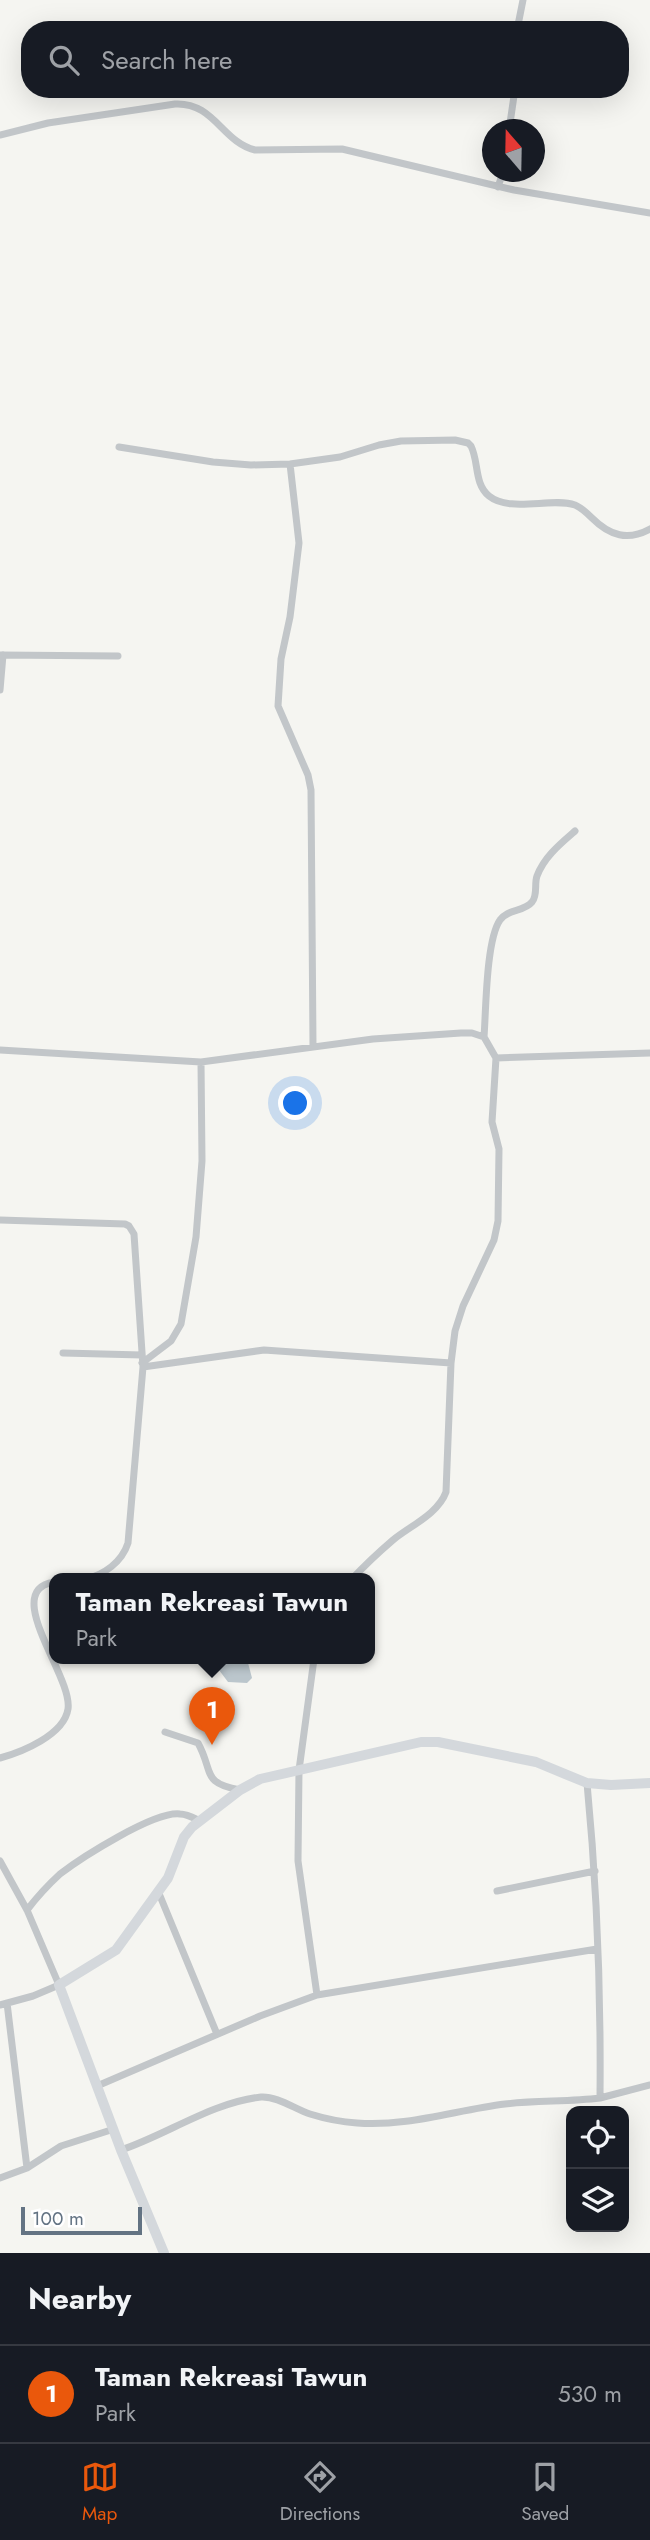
<!DOCTYPE html>
<style>
:root{--surface:#171b24;--page:#20242c;--text:#f1f3f6;--muted:#9ea1a6;--line:#363941;--accent:#ea580c}
body{margin:0;font-family:Jost,sans-serif;background:var(--page);color:var(--text)}
.controls{position:absolute;right:21px;bottom:21px;display:grid;overflow:hidden;border-radius:14px;box-shadow:0 7px 28px #0002}
.controls button{width:63px;height:63px;display:grid;place-items:center;padding:0;border:0;border-bottom:2px solid var(--line);background:var(--surface);color:var(--text);font:35px sans-serif}
.compass{position:absolute;left:482px;top:119px;width:63px;height:63px;border-radius:50%;background:var(--surface);box-shadow:0 7px 28px #0002;rotate:340deg}
.scale{position:absolute;left:21px;bottom:18px;width:121px;box-sizing:border-box;padding-left:7px;border:4px solid #637383;border-top:0;font-size:19px;line-height:24px;white-space:nowrap;color:#637383;-webkit-text-stroke:5px #fff;paint-order:stroke}
.you{position:absolute;left:296px;top:1104px;width:24px;height:24px;margin:-18px;border:5px solid #fff;border-radius:50%;background:#1a73e8;box-shadow:0 0 0 10px #1a73e833}
.badge{display:grid;place-items:center;width:46px;height:46px;border-radius:50%;background:var(--accent);color:#fff;font-size:23px;font-weight:700}
.pin{position:absolute;translate:-50% -58px;filter:drop-shadow(0 2px 4px #0008)}
.pin::after{content:'';position:absolute;top:37px;width:24px;height:21px;background:inherit;clip-path:polygon(0 0,100% 0,50% 100%)}
.popup{position:absolute;left:49px;top:1573px;width:326px;height:91px;box-sizing:border-box;display:grid;place-content:center;border-radius:14px;background:var(--surface);filter:drop-shadow(0 2px 5px #0005);font-size:23px;white-space:nowrap;color:var(--muted)}
.popup b{font-size:26px;color:var(--text)}
.popup::after{content:'';position:absolute;left:50%;top:100%;margin-left:-14px;border:14px solid transparent;border-top-color:var(--surface)}
.list{margin:0;padding:0;list-style:none}
h2{display:flex;justify-content:space-between;align-items:center;height:91px;margin:0;padding:0 28px;font-size:30px}
h2 small{font-size:23px;font-weight:400;color:var(--muted)}
.list li{display:grid;grid-template-columns:46px 1fr auto;gap:21px;align-items:center;box-sizing:border-box;height:98px;padding:0 28px;border-top:2px solid var(--line)}
.list b{display:block;font-size:26px;white-space:nowrap}
.list p{margin:0;font-size:23px;white-space:nowrap;color:var(--muted)}
.list em{font-size:23px;font-style:normal;color:var(--muted)}
.icon{flex:none;width:38px;height:38px;fill:none;stroke:currentColor;stroke-width:2;stroke-linecap:round;stroke-linejoin:round}
.map{position:relative;flex:none;width:650px;height:2253px;overflow:hidden}
.search{position:absolute;background:var(--surface);box-shadow:0 7px 28px #0002;left:21px;right:21px;top:21px;height:77px;display:flex;align-items:center;gap:18px;box-sizing:border-box;padding:0 24px;border-radius:28px;color:var(--muted);font-size:26px}
.sheet{height:189px;background:var(--surface)}
nav{display:flex;justify-content:space-around;align-items:center;box-sizing:border-box;height:98px;border-top:2px solid var(--line);background:var(--surface);font-size:19px;color:var(--muted)}
nav a{display:grid;justify-items:center;gap:4px}
nav .on{color:var(--accent)}
.map>svg:first-child{display:block}
</style>
<div class="map">
<svg width="650" height="2253" viewBox="0 0 650 2253">
<rect width="100%" height="100%" fill="#f5f5f1"/>
<path fill="#bbc6cc" d="M220 1659H247L252 1678 247 1683 228 1682 219 1670Z"/>
<g fill="none" stroke-linecap="round" stroke-linejoin="round">
<path stroke="#c2c6c9" stroke-width="7" d="M517 30 523 0
M509 130 515 89
M0 135 48 123 175 104C214 102 222 142 255 150L342 149 514 190 650 213
M498 187 503 172
M119 447 213 462 251 465 290 464 340 457 379 445 401 441 455 440 468 443 471 446C479 462 474 484 489 496 510 513 552 497 575 505 582 508 587 513 592 518 610 536 628 541 650 529
M290 464 299 543 290 617 281 659 278 706 308 775 311 790 313 1045
M0 655 118 656
M0 690 3 655
M484 1037C486 1011 486 940 500 920 507 909 524 912 532 902 538 895 534 884 537 876 544 857 560 844 575 831
M0 1050 201 1062 373 1039 461 1033H472L484 1037 496 1058 492 1122 499 1149 498 1221 494 1240 463 1306 455 1331 451 1363 446 1492C438 1514 410 1526 393 1540 379 1552 365 1565 352 1579
M496 1058 650 1053
M0 1220 125 1224 129 1226 134 1234 143 1367 128 1543C122 1562 104 1575 85 1579
M63 1353 142 1355
M142 1363 171 1341 181 1324 196 1237 202 1161 201 1062
M143 1367 264 1350 451 1363
M314 1659 299 1770 298 1861 317 1995
M165 1732 198 1743C214 1772 201 1783 240 1790
M0 1758C22 1752 64 1735 68 1709 73 1676 0 1591 54 1582
M0 1861 27 1910 59 1985 33 1996 0 2005
M158 1891 217 2034
M497 1891 595 1871
M27 1910C37 1897 48 1885 60 1874 81 1858 154 1811 180 1814 187 1814 194 1818 200 1821
M7 2003 27 2168
M97 2086 260 2016 317 1995 597 1949
M600 2098 650 2085
M121 2150C166 2135 213 2102 261 2097 277 2096 295 2109 310 2114 326 2119 341 2122 357 2123 407 2127 456 2110 505 2104 537 2100 568 2102 600 2098 601 1993 597 1887 587 1783
M0 2178 27 2168 61 2146 114 2129"/>
<path stroke="#d4d8dc" stroke-width="10" d="M164 2253 121 2150 59 1985 116 1950 168 1878 184 1837 192 1827 240 1790 260 1779 421 1742H438L536 1762 587 1783 611 1785 650 1783"/>
</g>
</svg>
<div class="controls">
<button><svg class="icon" aria-label="locate" viewBox="0 0 24 24"><circle cx="12" cy="12" r="6"/><path d="M12 2v4M12 18v4M2 12h4M18 12h4"/></svg></button>
<button><svg class="icon" aria-label="layers" viewBox="0 0 24 24"><path d="M12 4l9 5-9 5-9-5zM3 14l9 5 9-5"/></svg></button>
</div>
<svg class="compass" viewBox="-18 -18 36 36"><path d="M0-13l5 13h-10z" fill="#e53935"/><path d="M0 13l5-13h-10z" fill="#9ea1a6"/></svg>
<div class="scale">100 m</div>
<div class="you"></div>
<div class="pin badge" style="left:212px;top:1745px">1</div>
<div class="popup"><b>Taman Rekreasi Tawun</b>Park</div>
<div class="search"><svg class="icon" aria-label="search" viewBox="0 0 24 24"><circle cx="10" cy="10" r="6"/><path d="M15 15l6 6"/></svg>Search here</div>
</div>
<section class="sheet">
<h2>Nearby<small></small></h2>
<ul class="list">
<li><span class="badge">1</span><div><b>Taman Rekreasi Tawun</b><p>Park</p></div><em>530 m</em></li>
</ul>
</section>
<nav>
<a class="on"><svg class="icon" aria-label="map" viewBox="0 0 24 24"><path d="M3 6l6-2 6 2 6-2v14l-6 2-6-2-6 2zM9 4v14M15 6v14"/></svg>Map</a>
<a><svg class="icon" aria-label="directions" viewBox="0 0 24 24"><path d="M12 3l9 9-9 9-9-9zM9 14v-3h6M13 9l2 2-2 2"/></svg>Directions</a>
<a><svg class="icon" aria-label="saved" viewBox="0 0 24 24"><path d="M7 4h10v16l-5-4-5 4z"/></svg>Saved</a>
</nav>
